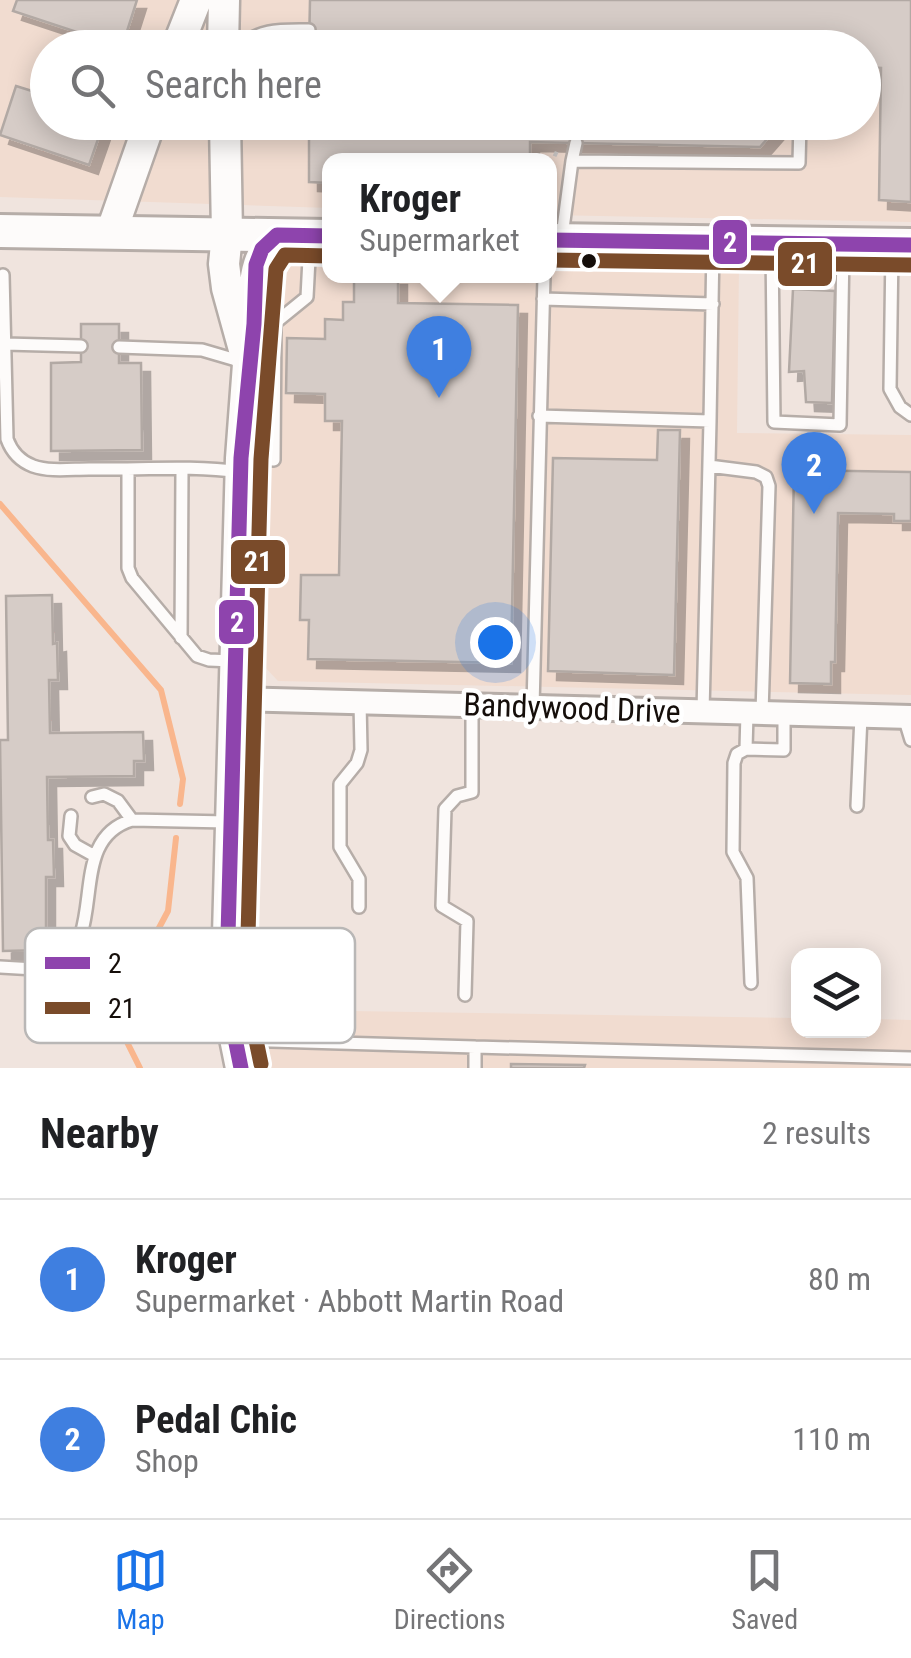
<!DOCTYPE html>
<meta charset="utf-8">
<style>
:root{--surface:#fff;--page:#f2f2f2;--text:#202124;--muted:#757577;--line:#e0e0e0;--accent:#1a73e8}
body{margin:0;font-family:"Roboto Condensed",sans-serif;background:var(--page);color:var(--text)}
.controls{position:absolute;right:30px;bottom:30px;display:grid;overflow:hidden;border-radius:20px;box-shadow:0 5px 25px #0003}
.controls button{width:90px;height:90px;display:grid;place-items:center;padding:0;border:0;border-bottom:2px solid var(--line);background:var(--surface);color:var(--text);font:50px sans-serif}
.you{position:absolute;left:495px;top:642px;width:35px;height:35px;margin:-25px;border:8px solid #fff;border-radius:50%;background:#1a73e8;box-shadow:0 0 0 15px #1a73e833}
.badge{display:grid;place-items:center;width:65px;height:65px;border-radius:50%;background:var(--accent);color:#fff;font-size:32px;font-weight:700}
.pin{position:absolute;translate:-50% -82px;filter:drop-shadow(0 2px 5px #0008)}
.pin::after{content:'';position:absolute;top:52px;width:35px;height:30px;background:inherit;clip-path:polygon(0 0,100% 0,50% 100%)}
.popup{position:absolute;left:322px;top:153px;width:235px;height:130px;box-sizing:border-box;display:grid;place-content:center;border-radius:20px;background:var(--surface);filter:drop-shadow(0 2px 8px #0005);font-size:32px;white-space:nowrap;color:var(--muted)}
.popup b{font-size:38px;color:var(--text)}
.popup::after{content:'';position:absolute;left:50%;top:100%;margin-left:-20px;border:20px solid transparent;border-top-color:var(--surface)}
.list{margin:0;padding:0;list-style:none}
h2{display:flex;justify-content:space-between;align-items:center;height:130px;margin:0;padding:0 40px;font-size:42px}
h2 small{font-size:32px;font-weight:400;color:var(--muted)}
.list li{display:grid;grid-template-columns:65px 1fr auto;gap:30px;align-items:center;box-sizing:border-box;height:160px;padding:0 40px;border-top:2px solid var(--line)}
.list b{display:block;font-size:38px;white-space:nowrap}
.list p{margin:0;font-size:32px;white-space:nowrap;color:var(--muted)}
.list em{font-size:32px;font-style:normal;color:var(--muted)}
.icon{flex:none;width:55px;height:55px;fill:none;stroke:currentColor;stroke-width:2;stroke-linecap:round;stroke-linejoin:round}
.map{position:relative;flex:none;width:911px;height:1068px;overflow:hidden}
.search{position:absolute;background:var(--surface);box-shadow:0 5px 25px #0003;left:30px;right:30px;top:30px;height:110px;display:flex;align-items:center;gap:25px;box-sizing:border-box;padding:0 35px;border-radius:55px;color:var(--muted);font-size:38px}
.sheet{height:450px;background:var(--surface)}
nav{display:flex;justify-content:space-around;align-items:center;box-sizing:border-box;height:140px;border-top:2px solid var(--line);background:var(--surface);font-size:28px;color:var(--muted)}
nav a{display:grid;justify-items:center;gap:5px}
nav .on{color:var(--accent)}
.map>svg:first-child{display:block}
</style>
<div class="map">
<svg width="911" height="1068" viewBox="0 0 911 1068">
<defs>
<filter id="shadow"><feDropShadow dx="9" dy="9" stdDeviation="0" flood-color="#0004"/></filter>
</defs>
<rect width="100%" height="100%" fill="#f0e4de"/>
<path fill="#f1dcd0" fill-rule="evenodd" d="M0 0H911V222L549 215V160H329V208L0 197ZM48 48H864V122H48Z
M284 262H329V276H549V264L739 265 737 433 911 435V695L278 681 263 665 268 293Z
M229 1009 798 1018V1030H874V1019L911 1020V1068H241Z"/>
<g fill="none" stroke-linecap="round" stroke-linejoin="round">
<path stroke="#f9b68d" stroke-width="6" d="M0 504 161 690 183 779 180 804
M140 1068 113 1014 168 911 176 838"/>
</g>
<path fill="#d6ccc7" stroke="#b2a9a4" stroke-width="2.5" filter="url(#shadow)" d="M17 0H137L122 47 13 11Z
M310 0H911V202L879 200 881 68 864 67V48H309Z
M16 86 48 96V122H104L89 165 0 135Z
M309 122H782L760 147 530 142V160H329V183L309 182Z
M354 276H398V303L518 305 511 663 308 659 309 620H300L301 575H339L342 421H325V394L286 393 287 338 325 339V319L343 320V302H354Z
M793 289 835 291 832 403 806 402 804 371 789 372Z
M81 324H119V363H141L142 450 51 451V363L81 362Z
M658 430H680L674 675 548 671 553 458 657 460Z
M794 470 911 472V521H894V514L838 513 835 662H831V684L790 683Z
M52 595 53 644 57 643 58 680H49L50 733 143 732 144 761H134V776L47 777 48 840H53L54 877H46V950L3 951 0 740H8L6 596Z
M511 1064 585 1065 584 1068H511Z"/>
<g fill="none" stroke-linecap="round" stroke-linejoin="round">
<g stroke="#b6ada8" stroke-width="16">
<path id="service" d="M238 48C260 28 281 30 309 30
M572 161 576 143
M562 236 572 161 799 163 800 122
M772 247 774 422 840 425 843 249
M892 249 890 389 900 407 911 415
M3 275 7 439C12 453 20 461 33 466 50 472 71 469 89 469 136 470 193 465 239 472
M543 299 713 304
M5 344 81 346
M119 347 202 350 243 362
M539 416 710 421 713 246
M244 459 274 460 275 323 307 297 310 240
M709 466 756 472 766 477 769 486 762 713
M128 470V568L132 578 197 656 209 660 232 661
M181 638 182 471
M533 707 544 276
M703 712 710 421
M747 713 746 749 784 750V714
M904 717 911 740
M746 749 737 754 734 763 733 852 747 878 751 983
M92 797 104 794 118 801 132 820
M857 806 861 716
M71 816 69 836 75 845 93 855
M359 907V879L340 847V784L357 763 361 750 360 702
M0 967 52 970 69 962C73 953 78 943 81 934 94 894 81 835 132 820L227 822
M227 972 290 974
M465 995 467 921 442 906 445 809 457 796 472 792V706
M239 1040 475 1047V1068
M475 1047 911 1058"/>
</g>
<g stroke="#b6ada8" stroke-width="28">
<path id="minor" d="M234 699 911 717"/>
</g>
<g stroke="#b6ada8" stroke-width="35">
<path id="tertiary" d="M177 48 196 0
M223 48 224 0
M225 122 227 234 224 264 227 288 248 364 241 458 227 972 228 1004 241 1068
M111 233 150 122
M251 346C257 306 246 265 277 235"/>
</g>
<g stroke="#b6ada8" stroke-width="38">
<path id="secondary" d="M0 231 329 236
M549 240 911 245"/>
</g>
<path stroke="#ccc8c6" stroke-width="4" stroke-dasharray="5 8" stroke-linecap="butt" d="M549 168 558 149"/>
<use href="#service" stroke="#fdfbfa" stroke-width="11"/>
<use href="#minor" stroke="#fdfbfa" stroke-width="22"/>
<use href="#tertiary" stroke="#fdfbfa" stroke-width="30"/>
<use href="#secondary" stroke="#fdfbfa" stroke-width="32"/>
<g stroke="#fff" stroke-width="22">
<path id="bus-1" d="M549 240 911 245
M241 1068 228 1004 227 972 241 458 254 324 256 265 262 249 277 235 329 236"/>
</g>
<g stroke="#fff" stroke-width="22">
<path id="bus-2" d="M549 260 911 265
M261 1064 248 1002 247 972 261 459 276 269 285 255 329 256"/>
</g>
<use href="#bus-1" stroke="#8e44ad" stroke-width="15"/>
<use href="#bus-2" stroke="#7a4b2a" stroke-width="15"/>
</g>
<circle fill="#150e0a" stroke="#fff" stroke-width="4" cx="589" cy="261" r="9"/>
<g text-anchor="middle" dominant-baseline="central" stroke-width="9" stroke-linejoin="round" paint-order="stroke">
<g font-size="32" fill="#150e0a" stroke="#fff">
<text transform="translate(572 708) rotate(2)">Bandywood Drive</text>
</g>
</g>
<rect x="25" y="928" width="330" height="115" rx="15" fill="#fff" stroke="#b9b7b6" stroke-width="2.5"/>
<rect x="45" y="957" width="45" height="12" fill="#8e44ad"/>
<rect x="45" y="1002" width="45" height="12" fill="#7a4b2a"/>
<g font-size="28" fill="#150e0a">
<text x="108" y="973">2</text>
<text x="108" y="1018">21</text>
</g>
<g stroke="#fff" stroke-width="4">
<rect x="711" y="218" width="38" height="48" rx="10" fill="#8e44ad"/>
<rect x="776" y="240" width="58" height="48" rx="10" fill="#7a4b2a"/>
<rect x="229" y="538" width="58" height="48" rx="10" fill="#7a4b2a"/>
<rect x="217" y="598" width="39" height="48" rx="10" fill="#8e44ad"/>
</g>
<g font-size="28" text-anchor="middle" font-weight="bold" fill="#fff">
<text x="730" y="252">2</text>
<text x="805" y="273">21</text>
<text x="258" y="571">21</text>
<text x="237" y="632">2</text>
</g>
</svg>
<div class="controls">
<button><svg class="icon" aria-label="layers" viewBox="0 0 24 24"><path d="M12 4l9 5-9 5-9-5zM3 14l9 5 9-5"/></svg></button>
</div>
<div class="you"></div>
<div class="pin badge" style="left:439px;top:398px;background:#3f7fe0">1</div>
<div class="popup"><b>Kroger</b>Supermarket</div>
<div class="pin badge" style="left:814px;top:514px;background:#3f7fe0">2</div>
<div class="search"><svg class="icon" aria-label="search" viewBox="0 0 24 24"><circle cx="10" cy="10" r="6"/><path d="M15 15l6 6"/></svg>Search here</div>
</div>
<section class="sheet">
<h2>Nearby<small>2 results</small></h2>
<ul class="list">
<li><span class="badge" style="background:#3f7fe0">1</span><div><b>Kroger</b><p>Supermarket · Abbott Martin Road</p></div><em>80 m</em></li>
<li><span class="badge" style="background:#3f7fe0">2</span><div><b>Pedal Chic</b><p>Shop</p></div><em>110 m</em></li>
</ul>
</section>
<nav>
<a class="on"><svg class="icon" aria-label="map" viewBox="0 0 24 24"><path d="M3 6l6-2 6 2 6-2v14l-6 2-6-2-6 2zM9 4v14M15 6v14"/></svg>Map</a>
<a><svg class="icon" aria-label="directions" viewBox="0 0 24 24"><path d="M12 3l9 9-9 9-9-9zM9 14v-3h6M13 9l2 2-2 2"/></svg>Directions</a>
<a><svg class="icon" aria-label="saved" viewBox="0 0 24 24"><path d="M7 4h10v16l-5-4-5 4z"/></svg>Saved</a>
</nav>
